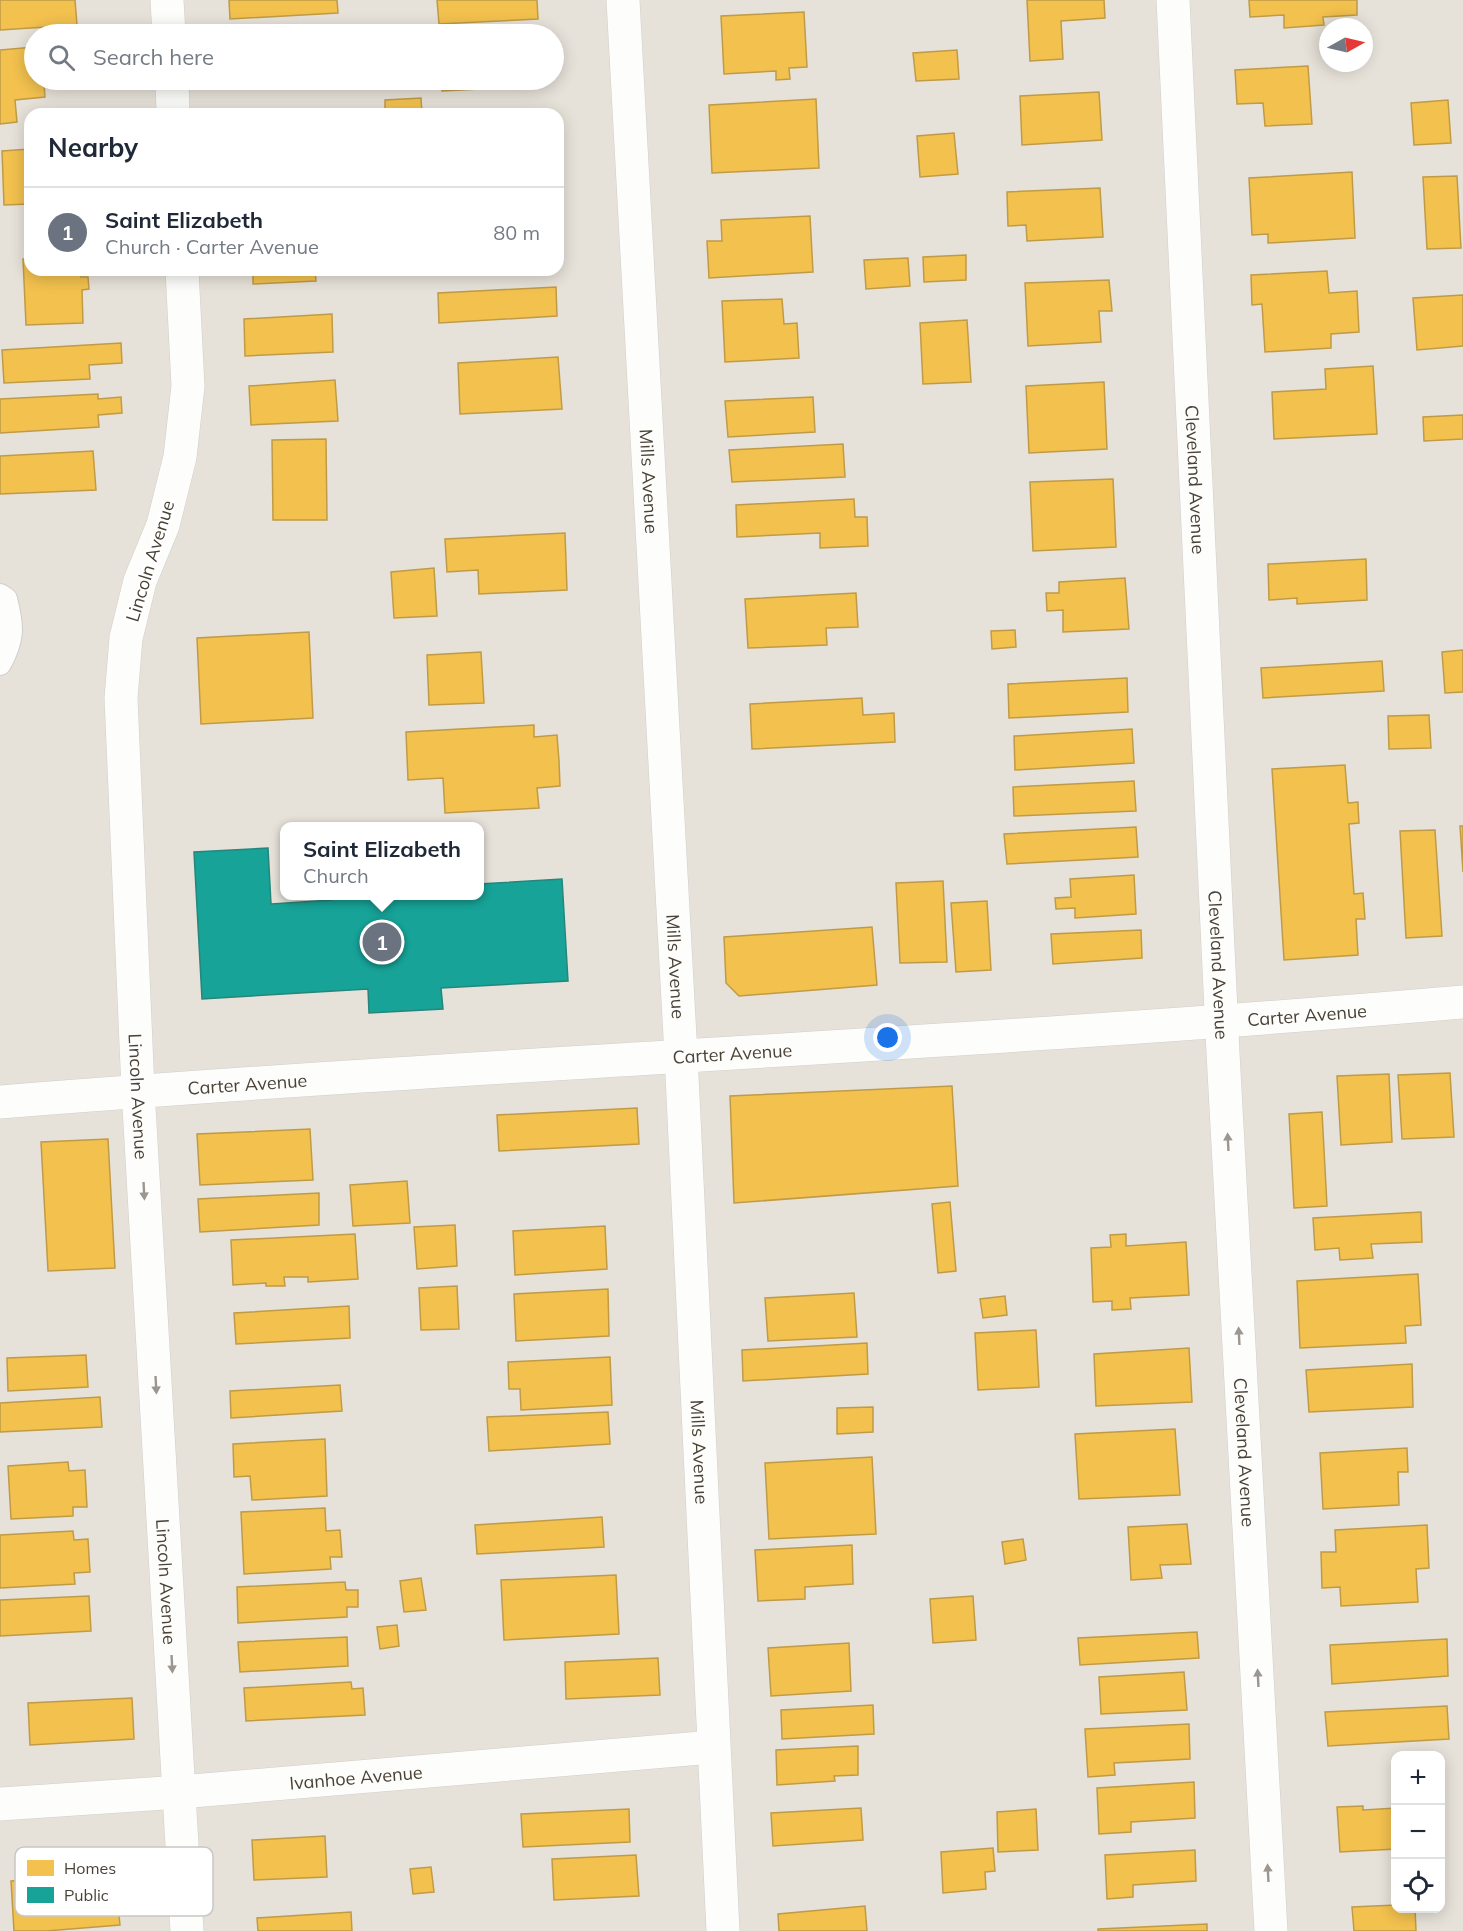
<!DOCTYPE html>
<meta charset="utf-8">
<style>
:root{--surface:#fff;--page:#f2f2f3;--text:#1f2937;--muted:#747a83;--line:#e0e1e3;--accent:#0b8043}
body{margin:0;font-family:Mulish,sans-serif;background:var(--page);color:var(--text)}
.controls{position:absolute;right:18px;bottom:18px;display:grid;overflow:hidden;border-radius:12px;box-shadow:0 3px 15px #0003}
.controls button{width:54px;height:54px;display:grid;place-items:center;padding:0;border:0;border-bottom:2px solid var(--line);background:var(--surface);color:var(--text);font:30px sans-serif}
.compass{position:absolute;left:1319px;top:18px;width:54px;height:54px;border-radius:50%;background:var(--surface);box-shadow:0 3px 15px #0003;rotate:82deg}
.you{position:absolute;left:888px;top:1038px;width:21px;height:21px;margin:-15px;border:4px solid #fff;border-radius:50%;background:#1a73e8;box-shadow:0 0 0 9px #1a73e833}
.badge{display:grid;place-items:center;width:39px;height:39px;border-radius:50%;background:var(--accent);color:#fff;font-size:20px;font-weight:700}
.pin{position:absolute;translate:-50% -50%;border:3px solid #fff;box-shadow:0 2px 6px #0006}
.popup{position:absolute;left:280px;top:822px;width:204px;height:78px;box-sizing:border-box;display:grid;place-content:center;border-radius:12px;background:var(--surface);filter:drop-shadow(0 2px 4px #0005);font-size:20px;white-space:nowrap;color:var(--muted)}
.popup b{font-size:22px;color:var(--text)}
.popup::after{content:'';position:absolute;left:50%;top:100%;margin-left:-12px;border:12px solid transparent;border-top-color:var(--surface)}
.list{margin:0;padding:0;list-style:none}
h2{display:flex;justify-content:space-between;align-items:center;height:78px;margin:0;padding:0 24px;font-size:26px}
h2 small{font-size:20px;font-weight:400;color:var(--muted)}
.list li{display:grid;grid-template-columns:39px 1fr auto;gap:18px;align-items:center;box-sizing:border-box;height:90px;padding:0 24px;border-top:2px solid var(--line)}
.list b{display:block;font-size:22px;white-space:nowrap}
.list p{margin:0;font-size:20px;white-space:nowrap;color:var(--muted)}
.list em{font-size:20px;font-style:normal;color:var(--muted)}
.icon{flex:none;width:33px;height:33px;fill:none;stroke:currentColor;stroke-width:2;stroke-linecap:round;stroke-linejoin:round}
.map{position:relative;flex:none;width:1463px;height:1931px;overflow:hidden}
.search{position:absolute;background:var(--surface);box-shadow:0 3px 15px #0003;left:24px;top:24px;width:540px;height:66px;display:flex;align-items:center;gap:15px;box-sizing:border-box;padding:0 21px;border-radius:33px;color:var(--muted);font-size:22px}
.panel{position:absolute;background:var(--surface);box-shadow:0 3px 15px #0003;left:24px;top:108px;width:540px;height:168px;border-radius:18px}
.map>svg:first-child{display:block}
</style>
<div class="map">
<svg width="1463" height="1931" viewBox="0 0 1463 1931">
<rect width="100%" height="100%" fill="#f3f0ec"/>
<path fill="#e7e2d9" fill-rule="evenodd" d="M0 0H1463V1931H0ZM1328 27H1364V63H1328ZM34 34H554V80H34ZM30 114H558V270H30ZM284 826H479V896H284ZM1396 1756H1440V1908H1396Z"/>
<path fill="#f2c14e" stroke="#c09b47" stroke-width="1.5" d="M0 0H75L77 25 0 30Z
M229 0H337L338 13 230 19Z
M437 0H537L538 19 439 24Z
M1027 0H1104L1105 18 1061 21 1063 59 1030 61Z
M1249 0H1357V15L1323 17 1324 25 1284 28V15L1250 17Z
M804 12 807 67 789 68 790 79 776 80V71L724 74 721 16Z
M346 30V34H263Z
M404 31 405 34H378L377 32Z
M34 47V80H45L46 83 44 84 45 97 15 100 17 122 0 124V50Z
M957 50 959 79 916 81 913 53Z
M1308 66 1312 124 1265 126 1263 103 1237 104 1235 70Z
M442 80H541V86L442 91Z
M1099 92 1102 140 1022 145 1020 96Z
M421 98 422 114H385V100Z
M816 99 819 168 712 173 709 105Z
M1448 100 1451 143 1414 145 1411 103Z
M954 133 958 174 920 177 917 136Z
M30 149V204L4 205 2 151Z
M1352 172 1355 238 1268 243V234L1252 235 1249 178Z
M1457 176 1461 248 1427 249 1423 177Z
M1100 188 1103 237 1027 241 1026 225 1008 226 1007 192Z
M810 216 813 272 709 278 707 241H722L721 220Z
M966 255V280L924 282 923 257Z
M908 258 910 286 866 289 864 260Z
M23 259H30V270H81V277H88L89 289 82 290 83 323 26 325Z
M240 270H315L316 281 253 284V275H240Z
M1327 271 1329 293 1357 291 1359 332 1331 334V348L1265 352 1262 304 1252 305 1251 275Z
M1109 280 1112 311H1099L1101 342 1028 346 1025 283Z
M556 287 557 316 439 323 438 293Z
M1463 295V346L1417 350 1413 298Z
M782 299 784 324 797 323 799 358 725 362 722 301Z
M332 314 333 352 245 356 244 319Z
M967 320 971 382 923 384 920 323Z
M121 343 122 363 89 365 90 379 4 383 2 350Z
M558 357 562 409 460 414 458 363Z
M1373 366 1377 434 1274 439 1272 392 1326 389 1325 369Z
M335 380 338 421 251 425 249 386Z
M1104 382 1107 449 1029 453 1026 386Z
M98 394V399L121 397 122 413 98 415 99 427 0 433V399Z
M813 397 815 432 728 437 725 401Z
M1463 415V439L1424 441 1423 417Z
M326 439 327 520H273L272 440Z
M843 444 845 477 732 482 729 450Z
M93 451 96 490 0 494V456Z
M1113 479 1116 547 1033 551 1030 482Z
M854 499 855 517H867L868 546 820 548V533L737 537 736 505Z
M565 533 567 590 479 594 478 570 447 572 445 539Z
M1366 559 1367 600 1297 604V598L1269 600 1268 564Z
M434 568 437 616 394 618 391 572Z
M1125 578 1129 629 1063 632V610L1047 611 1046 593H1059V582Z
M856 593 858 627 826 628 827 645 748 648 745 599Z
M1015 630 1016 647 992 649 991 631Z
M309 632 313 718 201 724 197 638Z
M1463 650V692L1445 693 1442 652Z
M481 652 484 703 429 705 427 655Z
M1382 661 1384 691 1263 698 1261 668Z
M1127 678 1128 712 1009 718 1008 684Z
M862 698 863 715 894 713 895 742 752 749 750 704Z
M1429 715 1431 748 1389 749 1388 716Z
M534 725V737L557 735 559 761 560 786 537 788 539 808 445 813 443 778 408 780 406 732Z
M1132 729 1134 763 1015 770 1014 736Z
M1345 765 1348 803 1358 802V806L1359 823 1349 824 1354 894 1363 893 1365 919H1356L1358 955 1284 960 1272 769Z
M1134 781 1136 811 1014 816 1013 787Z
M1460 826H1463V872L1461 841Z
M1136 827 1138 857 1007 864 1004 834Z
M1435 830 1442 936 1406 938 1400 831Z
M1134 875 1136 914 1075 918V908L1056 909 1055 898 1071 897 1070 879Z
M943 881 947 962 900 963 896 883Z
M987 901 991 970 956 972 951 903Z
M872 927 877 985 739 996 726 983 724 937Z
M1141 930 1142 958 1053 964 1051 934Z
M1450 1073 1454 1137 1402 1139 1398 1075Z
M1389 1074 1392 1142 1341 1145 1337 1076Z
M952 1086 958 1186 734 1203 730 1096Z
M637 1108 639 1144 499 1151 497 1115Z
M1322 1112 1327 1206 1294 1208 1289 1114Z
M310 1129 313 1180 200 1185 197 1134Z
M108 1139 115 1268 48 1271 41 1142Z
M407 1181 410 1223 353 1226 350 1185Z
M319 1193V1225L200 1232 198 1199Z
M950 1202 956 1271 938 1273 932 1204Z
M1421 1212 1422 1242 1371 1244 1373 1258 1340 1260 1339 1248 1315 1250 1313 1218Z
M455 1225 457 1266 417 1269 414 1227Z
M605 1226 607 1269 515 1275 513 1231Z
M355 1234 358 1279 308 1282V1277H284L285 1286H266V1283L233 1285 231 1240Z
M1126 1234V1246L1186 1242 1189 1295 1130 1298 1131 1309 1112 1310V1301L1093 1302 1091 1248 1111 1247 1110 1235Z
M1418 1274 1421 1325 1405 1326 1406 1343 1300 1348 1297 1281Z
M457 1286 459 1329 421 1330 419 1288Z
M608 1289 609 1336 516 1341 514 1294Z
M854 1293 857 1337 768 1341 765 1298Z
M1005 1296 1007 1315 983 1318 980 1299Z
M349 1306 350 1338 236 1344 234 1313Z
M1036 1330 1039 1387 978 1390 975 1333Z
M867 1343 868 1374 743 1381 742 1350Z
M1189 1348 1192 1402 1096 1406 1094 1354Z
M86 1355 88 1387 8 1391 7 1358Z
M610 1357 612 1405 521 1410 520 1389H509L508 1362Z
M1412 1364 1413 1407 1309 1412 1306 1370Z
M340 1385 342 1411 231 1418 230 1391Z
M100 1397 102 1427 0 1432V1403Z
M873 1407V1432L837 1434V1408Z
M608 1412 610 1444 489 1451 487 1417Z
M1175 1429 1180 1495 1079 1499 1075 1434Z
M325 1439 327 1496 252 1500 250 1476 234 1477 233 1444Z
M1407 1448 1408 1472H1398L1399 1505 1323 1509 1320 1453Z
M872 1457 876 1534 769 1539 765 1463Z
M68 1462 69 1471 85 1470 87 1507H73V1516L11 1519 8 1466Z
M325 1508 326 1531 340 1530 342 1557H330L331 1569 244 1574 241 1512Z
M602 1517 604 1547 477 1554 475 1525Z
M1187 1524 1191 1564 1160 1565 1162 1578 1131 1580 1128 1527Z
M1427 1525 1429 1568 1416 1569 1418 1602 1341 1606 1340 1587 1322 1588 1321 1552H1336L1335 1530Z
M73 1531 74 1540 88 1539 90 1572 74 1573 75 1584 0 1588V1535Z
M1023 1539 1026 1560 1005 1564 1002 1542Z
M852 1545 853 1584 805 1587V1599L758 1601 755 1550Z
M616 1575 619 1634 504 1640 501 1580Z
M421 1578 426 1610 404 1612 400 1581Z
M345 1582 346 1590H358V1607H347V1617L238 1623 237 1587Z
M89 1596 91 1631 0 1636V1600Z
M973 1596 976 1640 933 1643 930 1599Z
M397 1625 399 1646 380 1649 377 1627Z
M1197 1632 1199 1658 1080 1665 1078 1638Z
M347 1637 348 1666 240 1672 238 1642Z
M1447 1639 1448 1676 1332 1684 1330 1645Z
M849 1643 851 1691 771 1696 768 1648Z
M658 1658 660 1695 566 1699 565 1662Z
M1184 1672 1187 1710 1101 1714 1099 1677Z
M351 1682 352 1689 363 1688 365 1715 246 1721 244 1688Z
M132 1698 134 1739 30 1745 28 1703Z
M873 1705 874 1734 782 1739 781 1710Z
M1447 1706 1449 1739 1328 1746 1325 1712Z
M1189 1724 1190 1759 1114 1763 1115 1775 1088 1777 1085 1729Z
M858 1746V1775L834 1776 835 1781 777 1785 776 1750Z
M1194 1782 1195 1818 1131 1822V1832L1099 1834 1097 1788Z
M1363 1806V1810L1396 1808V1849L1340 1852 1337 1807Z
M861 1808 863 1840 773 1846 771 1813Z
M629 1809 630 1842 523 1847 521 1814Z
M1036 1809 1038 1850 998 1852 997 1812Z
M325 1836 327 1877 254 1880 252 1840Z
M993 1848 995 1871 985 1872 986 1889 943 1893 941 1852Z
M1195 1850 1196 1881 1133 1885V1897L1107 1899 1105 1855Z
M636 1855 639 1896 554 1900 552 1859Z
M431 1867 434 1892 413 1894 410 1869Z
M115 1875 120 1925 46 1931H14L11 1881Z
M1396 1905V1908H1415L1416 1931H1354L1352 1907Z
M865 1906 867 1931H779L778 1914Z
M351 1912 352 1931H258L257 1918Z
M1207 1924V1931H1098V1929Z"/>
<path fill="#17a398" stroke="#26867b" stroke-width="1.5" d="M268 848 271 904 332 900V896H479V884L562 879 568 981 441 988 443 1009 369 1013 368 989 202 999 194 852Z"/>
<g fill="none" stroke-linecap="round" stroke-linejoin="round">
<g stroke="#d1cec9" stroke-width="24">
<path id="lane" d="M0 595 6 599C13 626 14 639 0 664"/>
</g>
<g stroke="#d1cec9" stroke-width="34">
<g id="street">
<path d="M167 0 169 34"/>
<path id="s1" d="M623 0 681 1055 723 1931"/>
<path id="s2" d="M1173 0 1223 1053 1271 1931"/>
<path d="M172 80 173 114"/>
<path id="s3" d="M182 270 188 386 180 457 163 525 140 581 126 638 121 698 138 1090 187 1931"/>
<path id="s4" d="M0 1102C487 1063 976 1044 1463 1002"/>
<path id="s5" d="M0 1804 180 1792 713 1747"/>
</g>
</g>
<use href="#lane" stroke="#fdfdfc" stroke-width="22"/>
<use href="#street" stroke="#fdfdfc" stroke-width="33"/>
</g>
<defs><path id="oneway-solid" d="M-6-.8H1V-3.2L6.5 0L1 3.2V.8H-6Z" transform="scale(1.5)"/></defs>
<g fill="#9b9690">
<use href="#oneway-solid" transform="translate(1228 1142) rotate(-93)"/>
<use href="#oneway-solid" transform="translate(144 1191) rotate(87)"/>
<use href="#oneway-solid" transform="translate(1239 1336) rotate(-93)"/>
<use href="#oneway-solid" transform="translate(156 1385) rotate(87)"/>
<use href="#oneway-solid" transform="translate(172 1664) rotate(87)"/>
<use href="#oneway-solid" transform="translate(1258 1678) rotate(-93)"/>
<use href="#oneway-solid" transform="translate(1268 1873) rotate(-93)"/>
</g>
<g text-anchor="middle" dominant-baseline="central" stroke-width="6" stroke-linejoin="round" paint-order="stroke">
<g font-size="18" fill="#4a4237" stroke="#fff">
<text stroke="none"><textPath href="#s1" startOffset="482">Mills Avenue</textPath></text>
<text stroke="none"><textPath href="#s2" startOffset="480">Cleveland Avenue</textPath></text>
<text transform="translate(150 561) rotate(-73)">Lincoln Avenue</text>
<text stroke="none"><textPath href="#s1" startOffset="968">Mills Avenue</textPath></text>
<text stroke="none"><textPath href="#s2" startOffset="966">Cleveland Avenue</textPath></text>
<text stroke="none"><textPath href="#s4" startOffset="1310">Carter Avenue</textPath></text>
<text stroke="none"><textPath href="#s4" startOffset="734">Carter Avenue</textPath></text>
<text stroke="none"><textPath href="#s4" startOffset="248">Carter Avenue</textPath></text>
<text stroke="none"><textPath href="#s3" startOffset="836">Lincoln Avenue</textPath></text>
<text stroke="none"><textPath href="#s1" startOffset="1454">Mills Avenue</textPath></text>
<text stroke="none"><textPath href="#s2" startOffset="1454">Cleveland Avenue</textPath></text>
<text stroke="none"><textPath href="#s3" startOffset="1322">Lincoln Avenue</textPath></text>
<text stroke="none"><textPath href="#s5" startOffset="357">Ivanhoe Avenue</textPath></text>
</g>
</g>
<rect x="15" y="1847" width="198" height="69" rx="9" fill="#fff" stroke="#c9c6c3" stroke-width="1.5"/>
<rect x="27" y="1860" width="27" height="16" fill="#f2c14e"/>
<rect x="27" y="1887" width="27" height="16" fill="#17a398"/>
<g font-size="16" fill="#4a4237">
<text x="64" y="1874">Homes</text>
<text x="64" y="1901">Public</text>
</g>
</svg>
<div class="controls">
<button>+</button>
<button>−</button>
<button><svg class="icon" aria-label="locate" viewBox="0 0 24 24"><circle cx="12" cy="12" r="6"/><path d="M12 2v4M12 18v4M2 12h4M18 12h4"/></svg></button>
</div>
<svg class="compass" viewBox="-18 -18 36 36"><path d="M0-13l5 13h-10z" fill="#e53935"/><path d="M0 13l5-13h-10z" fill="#747a83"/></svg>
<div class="you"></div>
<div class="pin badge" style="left:382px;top:942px;background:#6b7280">1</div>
<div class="popup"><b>Saint Elizabeth</b>Church</div>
<div class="search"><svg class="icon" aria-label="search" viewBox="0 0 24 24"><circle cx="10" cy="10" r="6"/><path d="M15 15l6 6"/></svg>Search here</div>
<section class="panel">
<h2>Nearby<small></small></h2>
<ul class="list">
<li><span class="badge" style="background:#6b7280">1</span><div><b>Saint Elizabeth</b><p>Church · Carter Avenue</p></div><em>80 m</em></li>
</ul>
</section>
</div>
